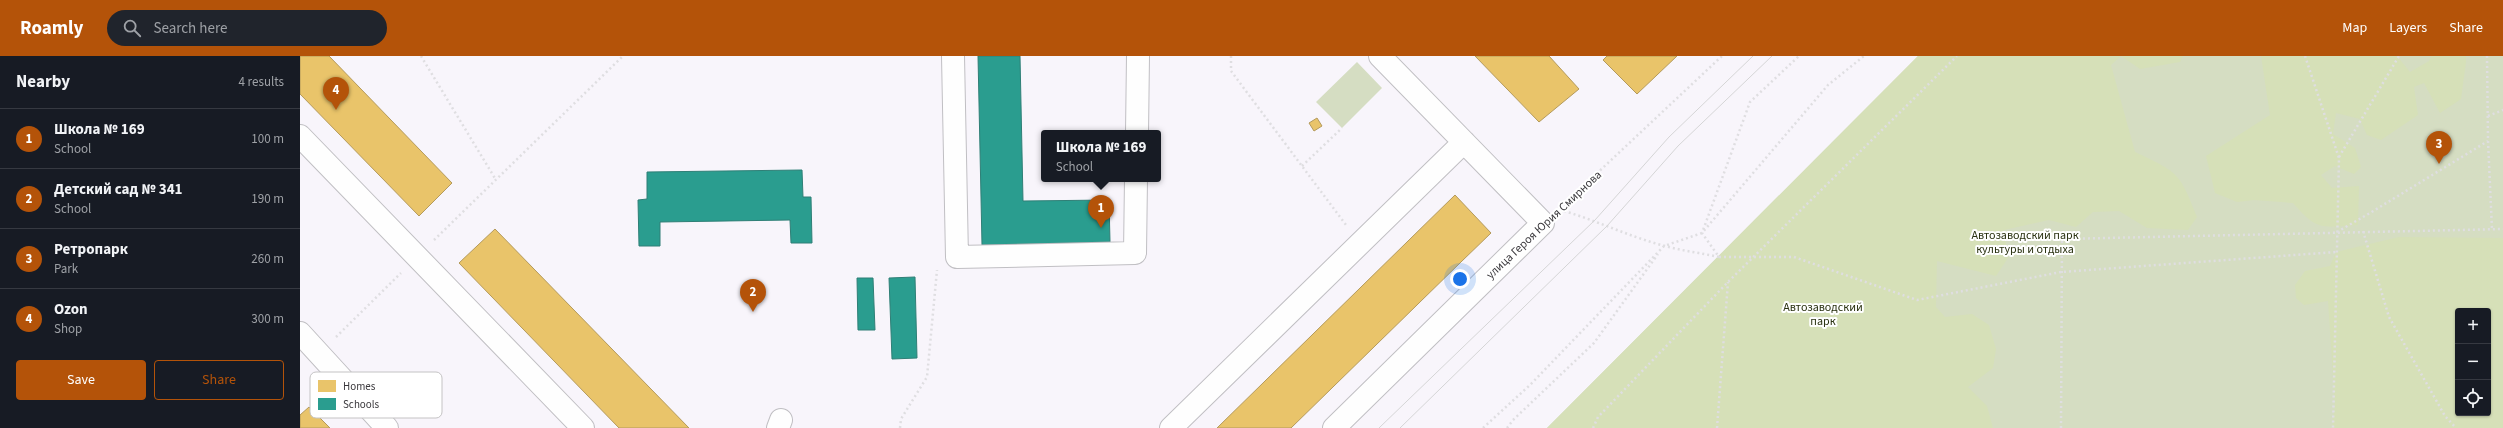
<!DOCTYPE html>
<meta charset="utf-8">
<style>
:root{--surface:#171b24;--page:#20242c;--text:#f1f3f6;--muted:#9ea1a6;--line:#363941;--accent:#b45309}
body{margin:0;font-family:"Source Sans 3",sans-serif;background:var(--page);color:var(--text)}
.controls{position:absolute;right:12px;bottom:12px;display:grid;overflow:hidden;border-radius:4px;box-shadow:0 1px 3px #0004}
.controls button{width:36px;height:36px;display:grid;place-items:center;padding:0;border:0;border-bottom:1px solid var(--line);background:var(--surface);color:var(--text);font:20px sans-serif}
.you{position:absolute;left:1160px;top:223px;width:14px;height:14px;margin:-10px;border:3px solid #fff;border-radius:50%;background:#1a73e8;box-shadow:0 0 0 6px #1a73e833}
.badge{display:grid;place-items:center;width:26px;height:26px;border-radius:50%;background:var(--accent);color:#fff;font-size:13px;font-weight:700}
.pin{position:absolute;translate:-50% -33px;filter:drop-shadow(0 1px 2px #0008)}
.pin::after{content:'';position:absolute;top:21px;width:14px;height:12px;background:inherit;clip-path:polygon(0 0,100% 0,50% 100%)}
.popup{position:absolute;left:741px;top:74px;width:120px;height:52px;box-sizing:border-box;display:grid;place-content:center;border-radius:4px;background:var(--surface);filter:drop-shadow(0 1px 3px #0005);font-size:13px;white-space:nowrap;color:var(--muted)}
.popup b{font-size:15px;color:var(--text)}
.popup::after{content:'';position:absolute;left:50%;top:100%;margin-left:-8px;border:8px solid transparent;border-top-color:var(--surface)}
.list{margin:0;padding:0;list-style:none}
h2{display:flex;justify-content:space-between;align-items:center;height:52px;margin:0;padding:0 16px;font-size:17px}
h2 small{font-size:13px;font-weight:400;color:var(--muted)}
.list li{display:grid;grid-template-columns:26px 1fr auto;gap:12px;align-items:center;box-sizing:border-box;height:60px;padding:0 16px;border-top:1px solid var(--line)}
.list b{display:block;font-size:15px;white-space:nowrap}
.list p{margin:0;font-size:13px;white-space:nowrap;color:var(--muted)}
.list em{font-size:13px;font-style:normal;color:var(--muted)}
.actions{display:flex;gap:8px;padding:12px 16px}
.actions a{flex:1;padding:9px 0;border:1px solid var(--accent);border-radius:4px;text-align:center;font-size:14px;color:var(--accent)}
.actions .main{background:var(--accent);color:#fff}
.icon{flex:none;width:22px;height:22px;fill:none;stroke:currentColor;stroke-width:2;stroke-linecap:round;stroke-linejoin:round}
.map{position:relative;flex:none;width:2203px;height:372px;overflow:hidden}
header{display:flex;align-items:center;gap:24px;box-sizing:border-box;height:56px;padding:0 20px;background:var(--accent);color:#fff}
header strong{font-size:19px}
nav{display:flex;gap:22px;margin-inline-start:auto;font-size:14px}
.search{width:280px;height:36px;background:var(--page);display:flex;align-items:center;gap:10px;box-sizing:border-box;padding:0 14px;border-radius:22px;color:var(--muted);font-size:15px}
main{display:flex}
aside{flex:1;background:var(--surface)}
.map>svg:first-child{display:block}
</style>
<header>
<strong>Roamly</strong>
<div class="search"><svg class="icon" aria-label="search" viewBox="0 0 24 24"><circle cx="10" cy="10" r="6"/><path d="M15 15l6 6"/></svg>Search here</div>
<nav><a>Map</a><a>Layers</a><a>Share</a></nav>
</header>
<main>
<aside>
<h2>Nearby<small>4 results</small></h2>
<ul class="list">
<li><span class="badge">1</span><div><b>Школа № 169</b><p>School</p></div><em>100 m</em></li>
<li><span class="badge">2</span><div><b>Детский сад № 341</b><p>School</p></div><em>190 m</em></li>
<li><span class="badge">3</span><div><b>Ретропарк</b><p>Park</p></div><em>260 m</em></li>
<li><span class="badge">4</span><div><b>Ozon</b><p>Shop</p></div><em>300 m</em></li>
</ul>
<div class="actions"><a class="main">Save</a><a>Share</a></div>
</aside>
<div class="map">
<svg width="2203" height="372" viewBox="0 0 2203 372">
<rect width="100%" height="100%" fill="#f8f5fb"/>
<path fill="#d5ddc2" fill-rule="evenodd" d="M1618 0H2203V372H1247ZM2158 255H2188V357H2158Z
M1057 6 1082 32 1042 72 1016 46Z"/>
<path fill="#d6e0b8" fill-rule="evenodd" d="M1618 0H1821L1811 9 1835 96C1878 116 1880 117 1897 161L1888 174 1847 172 1819 155 1793 156 1776 171 1749 164 1704 174 1708 202 1696 220 1637 205 1636 251 1645 261 1672 258 1689 269 1696 293 1693 312 1668 331 1687 350 1693 372H1247Z
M1821 0H1883L1880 6 1840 13Z
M1961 0H2097L2110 16 2129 5 2131 0H2166V6L2161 43 2140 57 2124 27 2114 31 2118 59 2081 84 2067 79 2060 63 2036 57 2033 78 2055 92 2061 111 2054 118 2035 110 2021 119 2032 132 2059 130 2058 169C2022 171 2018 176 1993 147L1954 144 1937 146 1915 137 1906 100 1970 59Z
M2099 181 2203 182V372H2032L2035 350 2028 245 2004 249 1996 242 1995 229 2005 215 2030 210 2036 196ZM2158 255H2188V357H2158Z"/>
<path fill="#e9c46a" stroke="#b49a5c" d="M0 0H29L152 127 119 160 0 38Z
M1175 0H1249L1279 33 1239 66Z
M1307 0H1377L1337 38 1303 4Z
M1017 62 1022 70 1014 75 1009 67Z
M1155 139 1191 177 1161 206 991 372H917Z
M195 173 389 372H319L159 207Z
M9 351 30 372H0V359Z"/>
<path fill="#2a9d8f" stroke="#2f7f76" d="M678 0H720L723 145 809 144 810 186 682 189Z
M502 114 503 141H511L512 187H491L490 164 360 166V190H339L338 144 347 143V116Z
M615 221 617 302 592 303 589 222Z
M557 222H573L575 274H558Z"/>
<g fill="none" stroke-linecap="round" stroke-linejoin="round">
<g stroke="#c0bfc3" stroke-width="24">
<path id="minor" d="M653 0 657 201 835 197 836 123
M837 77 838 0
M0 80 283 372
M0 277 87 372
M478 372 481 364
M871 372 1164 86
M1034 372 1243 167 1080 0"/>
</g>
<path stroke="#dfdee1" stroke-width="2.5" stroke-dasharray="2 3" stroke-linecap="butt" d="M121 0 196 124
M931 0V15L1046 169
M2005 0 2039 102 2033 372
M2187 0 2188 85 2192 173
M2188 60 2203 54
M2039 101 2099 0
M1002 110 1042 72
M1260 152 1422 0
M1264 155C1298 165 1330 181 1365 190 1383 195 1401 197 1419 201L1402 177 1450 46 1499 0
M2063 175 2089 261 2145 360 2156 372
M2037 176 2070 157 2188 85
M134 184 323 0
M1419 201H1494L1617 244 1761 216 2036 196
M36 281 101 217
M600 372 601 363 627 321 637 214
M1183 372 1230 329 1364 190 1402 177 1528 29 1564 0
M1207 372 1213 364 1294 287 1358 198
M1293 372 1298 361 1428 226 1657 0
M1417 372 1428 226
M1761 372 1762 183 2203 173"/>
<use href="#minor" stroke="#fefefe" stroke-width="22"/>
<path stroke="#d5d5d6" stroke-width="1" d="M1079 372 1295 164 1369 81 1453 0
M1100 372 1307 170 1378 90 1472 0"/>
</g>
<g text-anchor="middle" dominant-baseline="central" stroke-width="4" stroke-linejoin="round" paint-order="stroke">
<g font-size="12" fill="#3a383c" stroke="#fff">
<text transform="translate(1244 169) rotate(-43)">улица Героя Юрия Смирнова</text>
</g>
<g font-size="12" fill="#293110" stroke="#fff">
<text x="1725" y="179">Автозаводский парк<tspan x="1725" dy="14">культуры и отдыха</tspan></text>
<text x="1523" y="251">Автозаводский<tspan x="1523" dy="14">парк</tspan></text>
</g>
</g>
<rect x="10" y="316" width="132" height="46" rx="6" fill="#fff" stroke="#c4c3c4" stroke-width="1"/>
<rect x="18" y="324" width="18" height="12" fill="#e9c46a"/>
<rect x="18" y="342" width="18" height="12" fill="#2a9d8f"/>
<g font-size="11" fill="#3a383c">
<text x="43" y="334">Homes</text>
<text x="43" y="352">Schools</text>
</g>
</svg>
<div class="controls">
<button>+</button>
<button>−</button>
<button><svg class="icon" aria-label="locate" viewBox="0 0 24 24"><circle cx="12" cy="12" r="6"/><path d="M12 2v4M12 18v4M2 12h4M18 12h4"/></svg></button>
</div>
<div class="you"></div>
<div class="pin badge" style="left:801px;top:172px">1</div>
<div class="popup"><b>Школа № 169</b>School</div>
<div class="pin badge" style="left:453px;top:256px">2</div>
<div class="pin badge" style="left:2139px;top:108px">3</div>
<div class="pin badge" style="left:36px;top:54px">4</div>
</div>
</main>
